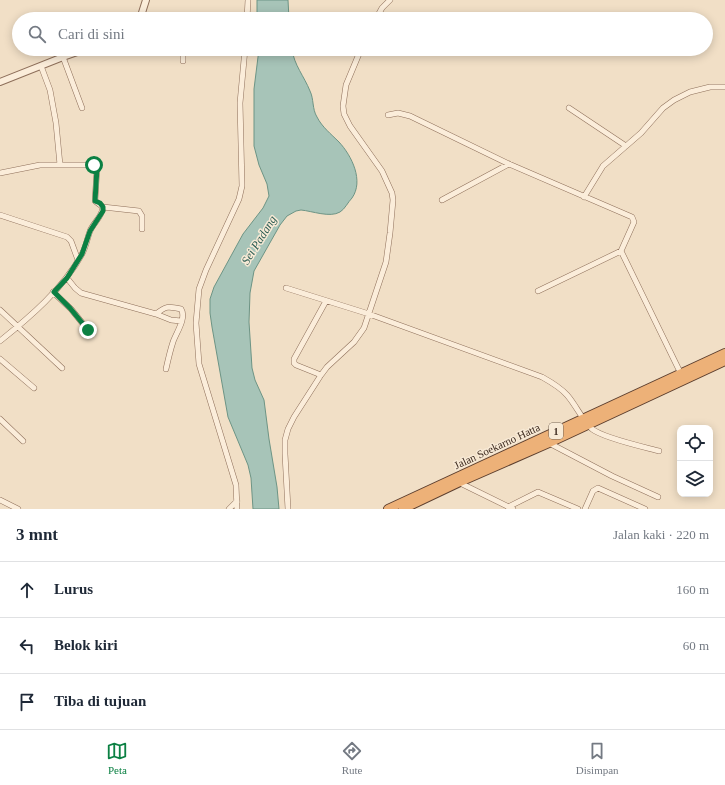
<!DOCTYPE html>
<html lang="id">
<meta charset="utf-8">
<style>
:root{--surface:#fff;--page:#f6f6f7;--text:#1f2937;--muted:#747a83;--line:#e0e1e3;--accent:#0b8043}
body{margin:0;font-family:"Times New Roman",serif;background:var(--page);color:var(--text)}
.controls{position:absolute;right:12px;bottom:12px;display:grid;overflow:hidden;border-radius:8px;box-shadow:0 2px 10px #0003}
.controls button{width:36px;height:36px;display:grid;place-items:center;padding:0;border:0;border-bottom:1px solid var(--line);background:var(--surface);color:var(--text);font:20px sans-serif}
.stop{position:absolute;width:12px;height:12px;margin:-9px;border:3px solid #0b8043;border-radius:50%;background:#fff}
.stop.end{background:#0b8043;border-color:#fff;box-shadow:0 1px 4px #0008}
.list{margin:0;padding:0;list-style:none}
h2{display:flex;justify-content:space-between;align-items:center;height:52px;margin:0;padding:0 16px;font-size:17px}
h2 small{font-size:13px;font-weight:400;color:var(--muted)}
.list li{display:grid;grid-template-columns:26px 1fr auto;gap:12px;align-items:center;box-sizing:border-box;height:56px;padding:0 16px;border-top:1px solid var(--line)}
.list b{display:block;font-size:15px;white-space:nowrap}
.list em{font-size:13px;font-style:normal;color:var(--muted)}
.icon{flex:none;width:22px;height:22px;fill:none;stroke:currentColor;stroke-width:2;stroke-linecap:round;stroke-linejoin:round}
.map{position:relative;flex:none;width:725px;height:509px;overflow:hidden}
.search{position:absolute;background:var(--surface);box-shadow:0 2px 10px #0003;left:12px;right:12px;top:12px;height:44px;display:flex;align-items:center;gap:10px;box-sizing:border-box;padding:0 14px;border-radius:22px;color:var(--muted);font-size:15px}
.sheet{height:220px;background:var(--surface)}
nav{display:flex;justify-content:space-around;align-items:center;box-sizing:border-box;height:56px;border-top:1px solid var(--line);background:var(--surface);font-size:11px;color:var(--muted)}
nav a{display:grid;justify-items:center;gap:2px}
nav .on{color:var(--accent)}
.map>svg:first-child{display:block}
</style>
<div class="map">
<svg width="725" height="509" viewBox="0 0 725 509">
<rect width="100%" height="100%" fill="#f1dfc6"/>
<path fill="#a7c4b8" stroke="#6d9485" d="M257 0H288L289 19H257Z
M259 49H292C294 65 304 76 310 91 314 99 312 109 317 117 322 127 331 134 339 142 352 156 364 181 352 198 348 202 345 209 340 212 330 218 312 211 301 210L296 211 287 216 280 225 254 271 250 293 249 322 252 368 255 380 264 400 269 439 277 487 279 509H253L251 478 248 465 228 417 212 327 210 313V299L214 287 243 234 263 208 269 196 267 184 259 165 254 146V89Z"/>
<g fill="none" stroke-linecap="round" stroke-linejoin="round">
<g stroke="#8e6f5a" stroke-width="6">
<path id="minor" d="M247 19 248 0
M376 19 382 8 390 0
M181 49 183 56V61
M63 57 82 108
M41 66 50 90 56 123 60 165
M569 108 626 146
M388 115 398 113 410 116 509 164 632 217 634 222 621 251 682 376
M0 173 40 165H94L97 168 95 201 103 207C102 217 94 222 90 231 87 239 86 247 82 254 63 289 30 317 0 341
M584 197 603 166 641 133 663 108 674 100 690 92 710 87H725
M442 200 509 164
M103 207 139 211 142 216V229
M0 215 67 237 71 241 78 260
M67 278 75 288 81 293 156 314C166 306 168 306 181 309 187 318 176 333 173 342 170 351 168 360 166 369
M286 288 369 314 542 377C551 382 560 387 567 395 576 405 582 420 592 429 603 438 644 447 659 451
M538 291 621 251
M53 292 71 309 88 330
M0 310 62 368
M156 314 171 320 181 321
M0 359 34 388
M321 375 296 365 294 363V359L326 301
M0 419 23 441
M549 443 612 476 658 497
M458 482 513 509
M0 500 18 509
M508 507 538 492 578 509
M229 509 237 501
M237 509 236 485 199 364 196 323 199 289 206 270 239 199 242 186 240 103 245 49
M288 509 285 454V440L288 429 294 417 321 375 327 367 354 342 364 328 386 262 390 233 393 200 392 193 382 171 350 126 344 114 343 106 346 85 361 49
M585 509 593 491 598 488 645 509"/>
</g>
<g stroke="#8e6f5a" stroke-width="8">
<path id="tertiary" d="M140 19 146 0
M0 82 63 57 86 49"/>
</g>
<g stroke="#5c3e2e" stroke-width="10">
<path id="trunk" d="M388 509 725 353
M403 509 460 482 549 443 725 361"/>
</g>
<use href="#minor" stroke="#fbedda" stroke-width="5"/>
<use href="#tertiary" stroke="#fbedda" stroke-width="6"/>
<use href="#trunk" stroke="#edb178" stroke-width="8"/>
</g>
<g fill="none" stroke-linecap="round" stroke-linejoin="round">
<path stroke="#0b8043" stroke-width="5" d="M88 330 70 308 54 292 67 278 82 254 90 231 103 211V207L100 203 95 201 97 168 94 165"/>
</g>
<g text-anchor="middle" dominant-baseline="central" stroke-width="3" stroke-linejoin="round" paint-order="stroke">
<rect fill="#f8ead6" stroke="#756456" stroke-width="1" x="549" y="423" width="14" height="16" rx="3"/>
<g font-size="10" font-weight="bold" fill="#3d2a1f">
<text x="556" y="431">1</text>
</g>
<g font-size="11" fill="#3d2a1f" stroke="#f8ead6">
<text transform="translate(497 446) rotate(-25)">Jalan Soekarno Hatta</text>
</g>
<g font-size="12" font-style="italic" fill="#2d5e55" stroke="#f8ead6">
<text transform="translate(259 240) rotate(-58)">Sei Padang</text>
</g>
</g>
</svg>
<div class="controls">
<button><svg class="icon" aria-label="locate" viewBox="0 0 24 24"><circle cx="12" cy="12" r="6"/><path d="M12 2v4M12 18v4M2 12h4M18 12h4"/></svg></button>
<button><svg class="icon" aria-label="layers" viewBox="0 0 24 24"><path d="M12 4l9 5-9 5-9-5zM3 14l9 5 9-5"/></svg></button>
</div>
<div class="stop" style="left:94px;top:165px"></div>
<div class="stop end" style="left:88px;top:330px"></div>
<div class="search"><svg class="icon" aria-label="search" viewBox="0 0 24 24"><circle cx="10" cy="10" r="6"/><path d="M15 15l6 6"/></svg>Cari di sini</div>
</div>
<section class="sheet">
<h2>3 mnt<small>Jalan kaki · 220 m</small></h2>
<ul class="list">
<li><svg class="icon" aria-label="ahead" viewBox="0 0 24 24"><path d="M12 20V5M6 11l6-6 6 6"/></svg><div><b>Lurus</b></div><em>160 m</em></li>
<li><svg class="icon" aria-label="left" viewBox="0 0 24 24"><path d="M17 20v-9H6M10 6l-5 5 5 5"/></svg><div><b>Belok kiri</b></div><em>60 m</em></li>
<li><svg class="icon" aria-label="arrive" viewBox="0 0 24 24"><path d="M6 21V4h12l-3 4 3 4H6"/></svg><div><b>Tiba di tujuan</b></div></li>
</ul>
</section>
<nav>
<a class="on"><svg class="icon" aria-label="map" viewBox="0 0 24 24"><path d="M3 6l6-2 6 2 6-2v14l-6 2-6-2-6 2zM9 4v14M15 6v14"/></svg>Peta</a>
<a><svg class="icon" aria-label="directions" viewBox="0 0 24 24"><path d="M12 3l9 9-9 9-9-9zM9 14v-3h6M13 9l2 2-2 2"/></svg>Rute</a>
<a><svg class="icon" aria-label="saved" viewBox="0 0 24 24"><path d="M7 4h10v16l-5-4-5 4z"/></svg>Disimpan</a>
</nav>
